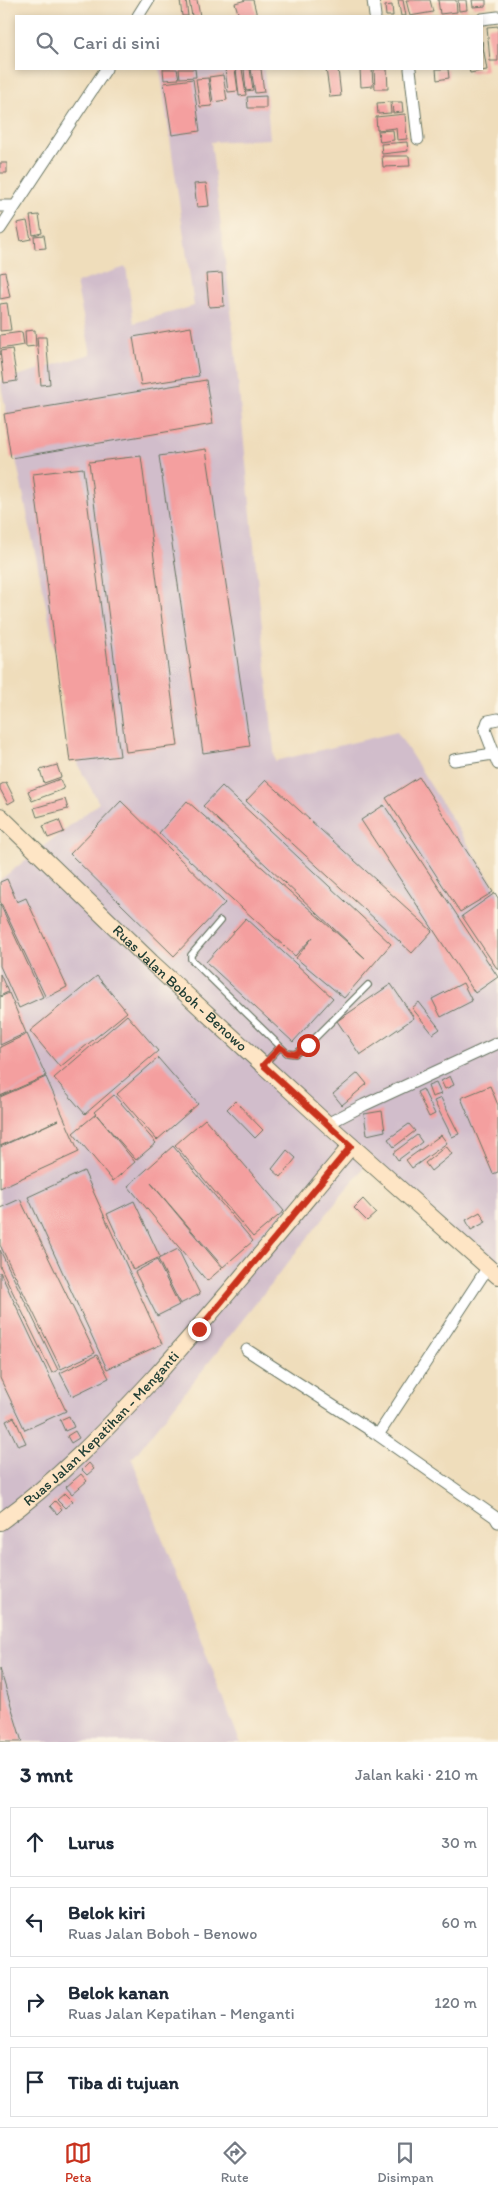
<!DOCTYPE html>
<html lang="id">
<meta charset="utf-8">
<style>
:root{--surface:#fff;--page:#f6f6f7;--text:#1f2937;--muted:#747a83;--line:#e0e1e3;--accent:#c8321e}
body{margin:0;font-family:Itim,sans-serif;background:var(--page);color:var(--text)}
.stop{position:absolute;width:15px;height:15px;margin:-11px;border:4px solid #c8321e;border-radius:50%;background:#fff}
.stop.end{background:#c8321e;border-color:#fff;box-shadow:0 1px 5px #0008}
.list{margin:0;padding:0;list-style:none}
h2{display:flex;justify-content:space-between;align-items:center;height:65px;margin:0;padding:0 20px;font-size:21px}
h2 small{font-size:16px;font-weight:400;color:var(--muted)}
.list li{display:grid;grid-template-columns:32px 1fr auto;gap:15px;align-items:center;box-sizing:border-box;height:70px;margin:0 10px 10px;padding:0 10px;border:1px solid var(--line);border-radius:0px}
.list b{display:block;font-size:19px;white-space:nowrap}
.list p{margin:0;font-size:16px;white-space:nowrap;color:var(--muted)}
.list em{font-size:16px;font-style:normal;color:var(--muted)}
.icon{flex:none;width:28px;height:28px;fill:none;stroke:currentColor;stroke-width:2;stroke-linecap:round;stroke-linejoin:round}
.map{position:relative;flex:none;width:498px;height:1742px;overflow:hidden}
.search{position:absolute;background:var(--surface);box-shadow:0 2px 8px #0003;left:15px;right:15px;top:15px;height:55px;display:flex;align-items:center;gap:12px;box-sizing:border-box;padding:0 18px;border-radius:0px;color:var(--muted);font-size:19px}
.sheet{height:385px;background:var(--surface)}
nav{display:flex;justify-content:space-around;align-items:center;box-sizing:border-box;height:70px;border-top:1px solid var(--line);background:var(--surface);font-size:14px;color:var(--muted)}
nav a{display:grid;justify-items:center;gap:2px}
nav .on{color:var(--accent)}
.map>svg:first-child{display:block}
</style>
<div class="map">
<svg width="498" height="1742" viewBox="0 0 498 1742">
<rect width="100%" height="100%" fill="#fcf5e5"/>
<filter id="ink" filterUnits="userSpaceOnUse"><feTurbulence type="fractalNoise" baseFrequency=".02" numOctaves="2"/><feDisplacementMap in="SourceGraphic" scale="10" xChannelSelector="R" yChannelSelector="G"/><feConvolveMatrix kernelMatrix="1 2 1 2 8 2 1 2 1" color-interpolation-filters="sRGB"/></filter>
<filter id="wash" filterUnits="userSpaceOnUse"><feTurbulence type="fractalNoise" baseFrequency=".0096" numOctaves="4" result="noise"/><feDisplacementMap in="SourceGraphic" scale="20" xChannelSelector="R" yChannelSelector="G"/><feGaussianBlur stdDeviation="1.12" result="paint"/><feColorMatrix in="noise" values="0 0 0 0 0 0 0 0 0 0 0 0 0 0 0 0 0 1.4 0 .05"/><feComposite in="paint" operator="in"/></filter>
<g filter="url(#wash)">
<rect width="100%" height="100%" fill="#efddbb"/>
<path fill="#d1bdcb" d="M160 69H264L270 139 211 142 232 319 275 761 397 732 498 892V1276L368 1162 132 1459 240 1742H0V880L99 803 79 767 0 381 91 354 76 283 126 267 134 323 194 306Z"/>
<g id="blocks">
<path fill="#f49f9f" d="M180 0H186L188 16H182Z
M189 0H197L200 16H192Z
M246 0H253L257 16H239L235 3Z
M398 0H403L406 16H401Z
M406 0H430L433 12 410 16Z
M438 0H456L457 12 440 14Z
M458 0H466L467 10 459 11Z
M472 0H486V6L473 7Z
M392 5 393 16H386L385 6Z
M498 26V61H490L487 27Z
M482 41 487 70 470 73 469 69H482Z
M163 69H177L179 79 164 80Z
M179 69H195L196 77 180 78Z
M225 69H235L238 91 228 92Z
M236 69H242L246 95 239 96Z
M244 69H250L253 90 246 91Z
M251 69H261L264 92 255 93Z
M326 69H338L341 96 330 97Z
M360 69H372L373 86 361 87Z
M374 69H387L388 89H375Z
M436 69H448L449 78 437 80Z
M223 75 227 100 213 102 209 77Z
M208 78 212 106 200 107 196 79Z
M193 79 200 131 172 135 164 83Z
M266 96V108H248L247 97Z
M390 102 391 113 378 114 377 103Z
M392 102H402L403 112 393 113Z
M405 114 407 139 397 140 396 128 377 130 376 117Z
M393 130 394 140 380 142 378 131Z
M407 142 408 151 382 154 381 144Z
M382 156H409L410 166 383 167Z
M0 163H7V173H0Z
M206 183 209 206 197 207 194 184Z
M39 215 42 233 33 235 30 216Z
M27 221 31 239 21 241 17 223Z
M44 235 46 248 35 249 34 236Z
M5 272 10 297 0 299V273Z
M222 273 224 306 209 307 206 274Z
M7 303 11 330 0 331V304Z
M191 327 199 376 141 385 133 337Z
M35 330 36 346 26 347 25 331Z
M22 332 24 345 0 349V335Z
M37 337H46L50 384 41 385Z
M12 349 17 381 4 383 0 351Z
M206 380 213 424 11 458 4 414Z
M206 449 250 746 203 753 159 456Z
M141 456 178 746 126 752 89 462Z
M83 468 120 756 70 762 33 474Z
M57 765 61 777 44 783 40 770Z
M419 777 493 892 460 912 386 798Z
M60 779 64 789 32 801 28 791Z
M266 780 432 931 412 953 246 801Z
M6 782 15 800 8 804 0 789V785Z
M222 786 391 944 344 998 296 958 313 937 295 956 159 833 187 801 365 958 203 806Z
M65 799 68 809 37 817 34 808Z
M121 801 225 903 174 956 70 854Z
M384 805 498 977 475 993 361 820Z
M59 820 64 832 48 838 43 826Z
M7 879 17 902 26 898 67 987 46 998 0 901V882Z
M495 893 498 898V970L462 916Z
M0 904 43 997 19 1008 0 966Z
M246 918 333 998 293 1042 206 962Z
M0 974 8 992 0 996Z
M97 976 127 1012 60 1067 30 1031Z
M463 983 472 1001 441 1017 432 999Z
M391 984 414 1018 360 1055 337 1021Z
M9 993 26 1033 0 1045V997Z
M419 1002 440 1029 433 1034 412 1008Z
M127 1015 158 1051 85 1114 54 1078Z
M27 1034 46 1076 0 1096V1047Z
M158 1058 198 1104 157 1140 117 1094Z
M358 1073 367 1084 342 1105 333 1094Z
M450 1076 454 1085 445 1089 441 1081Z
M46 1077 79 1152 0 1188V1147L58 1120 0 1146V1097Z
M436 1083 441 1094 432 1097 428 1086Z
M490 1086 498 1105V1172L493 1174 461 1098Z
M423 1089 435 1114 429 1117 417 1092Z
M114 1095 156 1143 136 1160 94 1112Z
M441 1098 459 1134 452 1137 434 1101Z
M235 1101 263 1130 255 1138 227 1109Z
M382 1111 385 1131 367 1135 364 1114Z
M96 1114 135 1162 113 1181 73 1133Z
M205 1119 284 1211 253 1237 175 1145Z
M409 1124 415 1131 394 1147 388 1139Z
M417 1135 422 1142 398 1160 393 1153Z
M441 1135 447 1143 412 1168 406 1160Z
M173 1146 253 1241 223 1267 151 1183 222 1268 207 1281 128 1186Z
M446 1146 452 1154 431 1171 425 1163Z
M287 1150 296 1158 281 1177 272 1169Z
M84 1171 162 1344 107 1369 28 1197Z
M20 1199 95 1353 61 1369 0 1245V1208Z
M363 1199 376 1213 367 1221 354 1208Z
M134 1201 160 1257 133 1270 107 1214Z
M480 1212 486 1222 471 1230 466 1220Z
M178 1249 200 1294 180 1304 158 1259Z
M0 1250 58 1370 52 1373 0 1266Z
M157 1260 179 1305 157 1316 135 1272Z
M0 1272 66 1411 25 1430 0 1378Z
M97 1355 109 1378 72 1396 60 1373Z
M69 1416 74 1427 65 1431 60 1420Z
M14 1417 26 1443 18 1446 6 1421Z
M75 1431 79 1438 71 1443 67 1436Z
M89 1463 94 1469 87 1475 82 1470Z
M81 1474 87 1481 72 1494 66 1487Z
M65 1493 73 1501 65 1508 57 1500Z
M55 1501 62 1509 57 1514 50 1506Z
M0 1669 22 1742H0Z"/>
</g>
</g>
<g filter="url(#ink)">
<use href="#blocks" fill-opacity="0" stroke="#687563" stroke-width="1"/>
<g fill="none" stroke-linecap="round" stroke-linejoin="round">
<g stroke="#687563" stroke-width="8">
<path id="service" d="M220 921 191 955V959L287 1053 295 1054 308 1045 368 985
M264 1064 280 1047"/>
</g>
<g stroke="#687563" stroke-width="13">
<path id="minor" d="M373 0 375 16
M138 16 148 0
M482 19 498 17
M410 69 418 139
M0 206H15
M0 229 106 69
M498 719 488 721 485 730 498 764
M454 760 493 754
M327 1124 364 1105 498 1043
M247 1350 378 1435 488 1267
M378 1435 495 1517 498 1522"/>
</g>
<g stroke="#687563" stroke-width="18">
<g id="secondary">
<path id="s1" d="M0 816 151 962 327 1124 498 1276"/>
<path id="s2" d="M0 1522C57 1481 105 1431 152 1380 221 1304 285 1225 351 1146"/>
</g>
</g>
<use href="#service" stroke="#fff" stroke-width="5.5"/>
<use href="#minor" stroke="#fff" stroke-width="11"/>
<use href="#secondary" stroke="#fee5c5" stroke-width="16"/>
</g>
</g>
<g fill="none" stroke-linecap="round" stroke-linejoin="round" filter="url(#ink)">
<path stroke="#c8321e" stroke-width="6" d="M199 1329 351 1146 263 1065 280 1047 288 1053 295 1054 308 1045"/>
</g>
<g text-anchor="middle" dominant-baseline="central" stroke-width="5" stroke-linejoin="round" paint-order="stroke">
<g font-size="15" fill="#1f3d34" stroke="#fcf5e5">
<text stroke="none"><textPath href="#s1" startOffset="249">Ruas Jalan Boboh - Benowo</textPath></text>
<text stroke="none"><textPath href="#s2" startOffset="138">Ruas Jalan Kepatihan - Menganti</textPath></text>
</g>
</g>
</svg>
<div class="stop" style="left:308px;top:1045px"></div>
<div class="stop end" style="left:199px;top:1329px"></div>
<div class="search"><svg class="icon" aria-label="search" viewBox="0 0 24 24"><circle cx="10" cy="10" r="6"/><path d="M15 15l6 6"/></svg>Cari di sini</div>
</div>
<section class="sheet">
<h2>3 mnt<small>Jalan kaki · 210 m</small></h2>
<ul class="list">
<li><svg class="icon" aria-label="ahead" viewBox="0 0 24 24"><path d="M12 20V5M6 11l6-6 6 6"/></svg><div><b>Lurus</b></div><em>30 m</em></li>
<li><svg class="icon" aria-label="left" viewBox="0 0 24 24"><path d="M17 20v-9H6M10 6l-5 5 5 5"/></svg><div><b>Belok kiri</b><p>Ruas Jalan Boboh - Benowo</p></div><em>60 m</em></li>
<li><svg class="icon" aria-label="right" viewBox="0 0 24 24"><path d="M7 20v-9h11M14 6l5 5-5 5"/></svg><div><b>Belok kanan</b><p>Ruas Jalan Kepatihan - Menganti</p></div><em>120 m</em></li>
<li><svg class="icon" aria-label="arrive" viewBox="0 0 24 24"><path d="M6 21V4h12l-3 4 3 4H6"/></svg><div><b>Tiba di tujuan</b></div></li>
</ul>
</section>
<nav>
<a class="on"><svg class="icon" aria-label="map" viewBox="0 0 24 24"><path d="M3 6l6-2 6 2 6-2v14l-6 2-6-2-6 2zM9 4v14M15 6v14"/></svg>Peta</a>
<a><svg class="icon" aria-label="directions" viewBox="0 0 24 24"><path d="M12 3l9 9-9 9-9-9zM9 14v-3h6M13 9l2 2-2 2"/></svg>Rute</a>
<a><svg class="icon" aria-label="saved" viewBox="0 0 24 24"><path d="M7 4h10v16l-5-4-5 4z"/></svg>Disimpan</a>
</nav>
